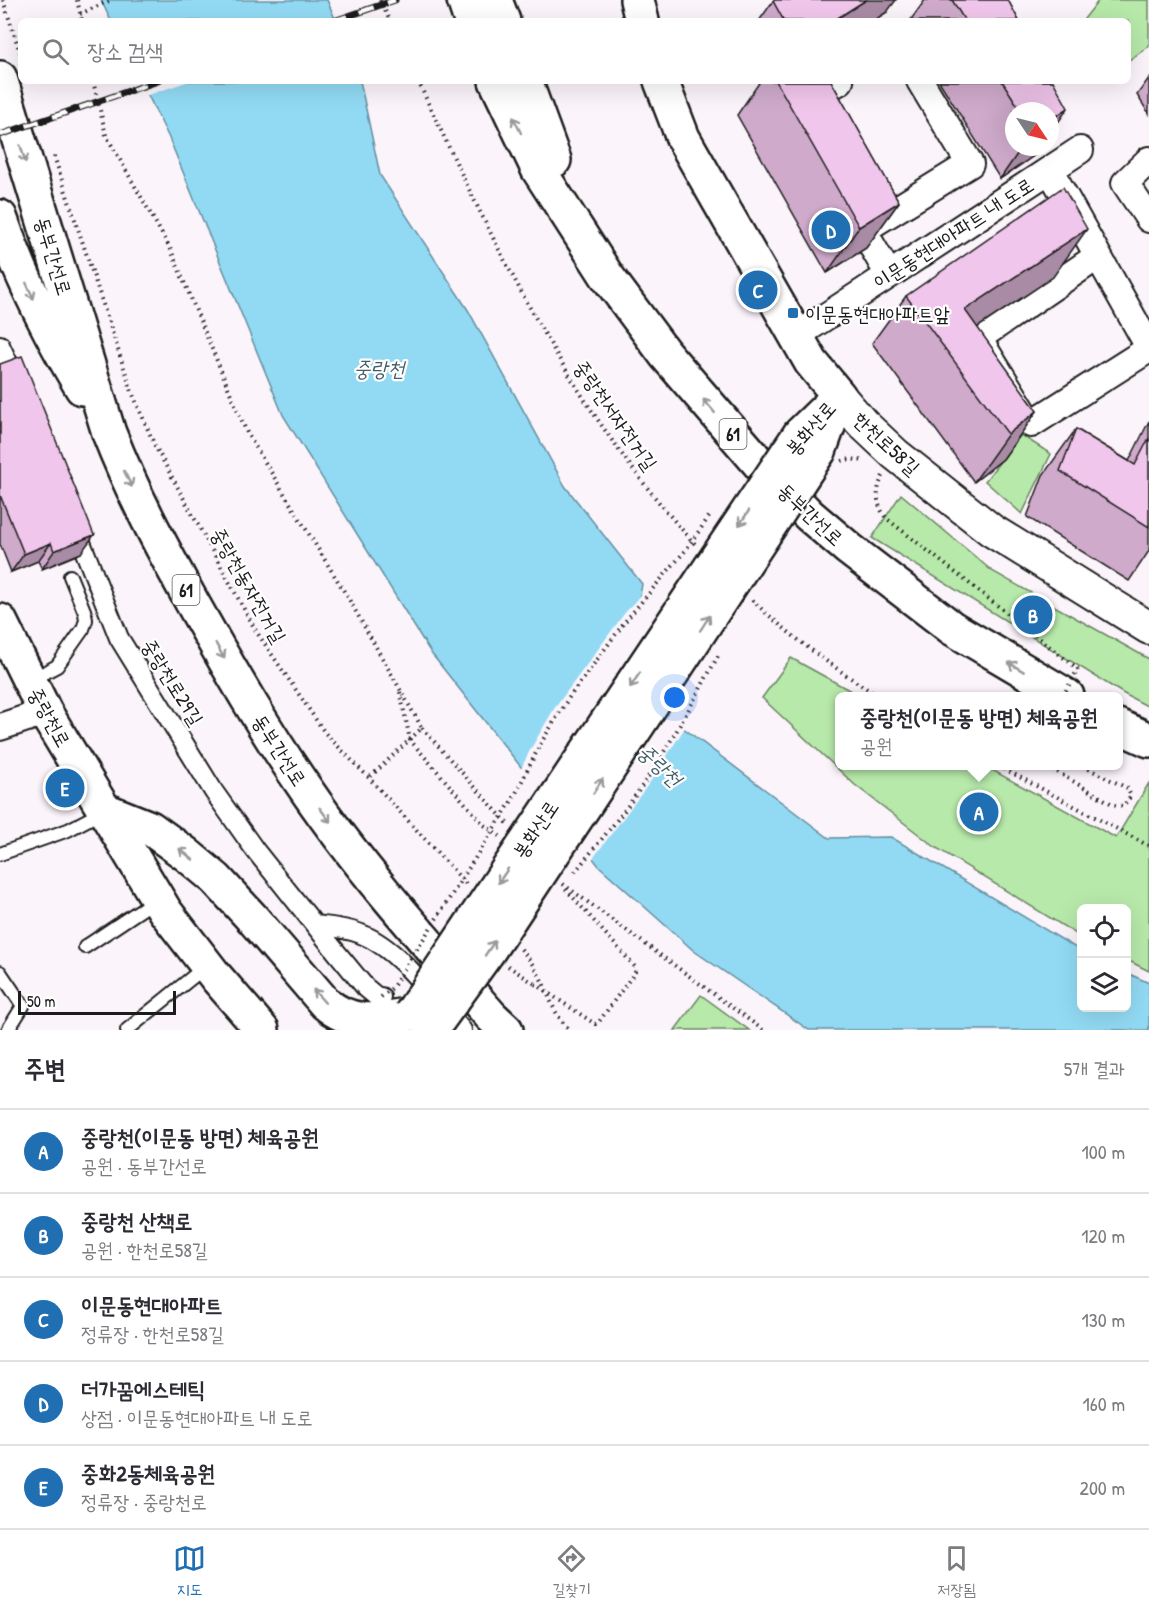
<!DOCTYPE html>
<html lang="ko">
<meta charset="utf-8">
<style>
:root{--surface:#fff;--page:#f7f7f7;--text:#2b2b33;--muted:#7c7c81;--line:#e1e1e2;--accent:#1f6fb2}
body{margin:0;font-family:"Patrick Hand","Poor Story",sans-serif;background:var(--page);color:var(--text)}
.controls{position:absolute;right:18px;bottom:18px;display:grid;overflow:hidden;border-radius:9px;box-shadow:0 6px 24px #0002}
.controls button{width:54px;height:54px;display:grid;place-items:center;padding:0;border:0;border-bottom:2px solid var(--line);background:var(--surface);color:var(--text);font:30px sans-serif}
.compass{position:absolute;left:1005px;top:102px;width:54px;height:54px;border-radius:50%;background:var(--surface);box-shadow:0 6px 24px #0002;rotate:125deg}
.scale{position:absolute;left:18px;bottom:15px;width:158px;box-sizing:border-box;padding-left:6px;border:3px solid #1c1c1c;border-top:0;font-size:16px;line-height:21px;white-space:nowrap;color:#1c1c1c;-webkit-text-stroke:4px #fff;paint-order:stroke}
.you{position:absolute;left:675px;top:698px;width:21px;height:21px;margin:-15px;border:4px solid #fff;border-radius:50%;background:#1a73e8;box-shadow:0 0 0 9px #1a73e833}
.badge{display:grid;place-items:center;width:39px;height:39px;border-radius:50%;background:var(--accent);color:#fff;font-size:20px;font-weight:700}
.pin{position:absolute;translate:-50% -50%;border:3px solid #fff;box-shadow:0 2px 6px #0006}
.popup{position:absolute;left:835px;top:692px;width:288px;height:78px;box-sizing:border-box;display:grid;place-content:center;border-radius:9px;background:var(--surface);filter:drop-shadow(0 2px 4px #0005);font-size:20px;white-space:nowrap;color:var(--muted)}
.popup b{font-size:22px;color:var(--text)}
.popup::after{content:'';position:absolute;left:50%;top:100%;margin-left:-12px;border:12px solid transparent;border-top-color:var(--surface)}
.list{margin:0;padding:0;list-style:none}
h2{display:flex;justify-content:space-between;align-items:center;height:78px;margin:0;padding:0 24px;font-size:26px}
h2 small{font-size:20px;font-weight:400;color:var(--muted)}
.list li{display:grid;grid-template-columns:39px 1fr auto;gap:18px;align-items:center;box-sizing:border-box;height:84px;padding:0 24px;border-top:2px solid var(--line)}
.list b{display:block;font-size:22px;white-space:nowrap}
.list p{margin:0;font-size:20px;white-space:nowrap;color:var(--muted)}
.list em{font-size:20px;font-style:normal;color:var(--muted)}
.icon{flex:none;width:33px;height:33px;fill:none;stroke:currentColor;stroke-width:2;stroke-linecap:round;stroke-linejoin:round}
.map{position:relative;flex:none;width:1149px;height:1030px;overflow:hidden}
.search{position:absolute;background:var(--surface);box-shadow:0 6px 24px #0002;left:18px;right:18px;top:18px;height:66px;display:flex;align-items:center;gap:15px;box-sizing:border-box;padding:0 21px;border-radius:9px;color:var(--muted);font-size:22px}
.sheet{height:498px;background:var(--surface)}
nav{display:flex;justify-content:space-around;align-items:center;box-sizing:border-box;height:84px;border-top:2px solid var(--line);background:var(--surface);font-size:16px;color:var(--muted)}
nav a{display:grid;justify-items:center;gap:3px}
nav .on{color:var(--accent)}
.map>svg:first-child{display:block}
</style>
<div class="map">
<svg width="1149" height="1030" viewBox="0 0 1149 1030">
<rect width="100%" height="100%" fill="#fcf4fb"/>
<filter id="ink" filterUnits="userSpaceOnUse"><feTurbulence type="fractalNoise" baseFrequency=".0167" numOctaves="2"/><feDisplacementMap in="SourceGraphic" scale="12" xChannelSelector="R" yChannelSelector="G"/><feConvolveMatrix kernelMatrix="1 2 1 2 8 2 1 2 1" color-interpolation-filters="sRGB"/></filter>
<g filter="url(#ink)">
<path fill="#b7e9aa" stroke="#6a8263" stroke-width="1.5" d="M1099 0H1149V46L1128 61V21H1085L1084 19Z
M1021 435 1051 454 1022 514 985 481Z
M901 494 992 571 1149 659V707L1124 694 872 538Z
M791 658 860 696H840V766H985L1116 838 1149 783V971L1127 960 1126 909H1082L1081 937 935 847 855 785 762 698Z
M701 995 749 1030H675Z"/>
<path fill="#92daf4" stroke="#638e9e" stroke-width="1.5" d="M101 0H327L336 21H111Z
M141 81H360L380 175 468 310 565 486 642 584 625 684 829 838 891 837 1081 951 1082 1008H1126L1127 973 1149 983V1030H809L694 951 599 866 431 653 283 415 169 138Z"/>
<path fill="#fcf4fb" d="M138 81H189L145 96Z
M644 591 628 682 686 726 650 782 591 861 520 771 530 750 554 709 624 614Z"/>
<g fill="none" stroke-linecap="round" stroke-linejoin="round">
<g stroke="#1c1c1c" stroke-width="16">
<path id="service" d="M31 680 57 666 83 629 86 620 85 613 70 576
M0 854 68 830 104 811
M85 947 157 899
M0 972 23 1006 8 1030
M127 1030 205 967"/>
</g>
<g stroke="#1c1c1c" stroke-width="22">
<path id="pedestrian" d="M0 345 18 384
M75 527 119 638 214 792 255 850 333 948 365 987 377 997H381
M315 925C330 927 347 928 361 934 400 949 434 999 462 1030"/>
</g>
<g stroke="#1c1c1c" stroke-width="30">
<path id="minor" d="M804 102 840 81
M1149 160 1125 183 1149 219
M1050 170 1149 347
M853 213 889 275
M863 230 970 164 920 81
M1098 256 978 338 1031 424 1149 349
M796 336 1080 150
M0 727 45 712"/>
</g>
<g stroke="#1c1c1c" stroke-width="36">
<path id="tertiary" d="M839 396 862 423 895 454 991 530 1149 628"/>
</g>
<g stroke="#1c1c1c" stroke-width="38">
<path id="secondary" d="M637 0 642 21
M661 81 683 138 811 362 839 396
M800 434 839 396 819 451
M0 621 45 712 165 911 216 977 262 1030
M105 810 150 828 186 854 216 879 253 919 325 1003C353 1027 378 1020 411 1014"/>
</g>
<g stroke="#1c1c1c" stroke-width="38">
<path id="trunk" d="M464 0 471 21
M495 0 503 21
M0 78 109 433C132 492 162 548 193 604 229 668 265 731 307 791 362 871 427 943 491 1016L506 1030
M496 81 538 169 607 276 665 354 765 470 809 515 849 549 952 628 1067 696
M525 81 554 160
M0 217C21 278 49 333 82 388
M1118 726 1149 740"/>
</g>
<path stroke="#1c1c1c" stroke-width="4" stroke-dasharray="1.5 4.5" stroke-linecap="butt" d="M3 0 21 55
M77 0 82 21
M380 0 390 21
M80 14 111 0
M93 81 106 135 170 248 247 433 347 596 422 728 369 778
M418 81C494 245 572 410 695 544
M54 156 132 392 154 444 256 631 325 733 369 778 468 886
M842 461 851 459 864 461
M883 476C875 491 876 504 886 518L1078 669
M752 600C790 636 834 668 878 696
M400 692 410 740 484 825 500 836
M999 766 1149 846
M1047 766 1114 805 1123 806 1131 796 1127 788 1083 766
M563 884 763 1030
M521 949C530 960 538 972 544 985 551 1002 556 1017 570 1030
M508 966 535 984"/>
<use href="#service" stroke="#fff" stroke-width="12"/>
<use href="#pedestrian" stroke="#fff" stroke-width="18"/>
<use href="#minor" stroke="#fff" stroke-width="26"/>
<use href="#tertiary" stroke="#fff" stroke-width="32"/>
<use href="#secondary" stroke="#fff" stroke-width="33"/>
<use href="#trunk" stroke="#fff" stroke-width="33"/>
<g stroke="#1c1c1c" stroke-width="7">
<path id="rail" d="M334 21 395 0
M0 135 158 81"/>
</g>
<use href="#rail" stroke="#fff" stroke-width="4.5" stroke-dasharray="14" stroke-linecap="butt"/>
<g stroke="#1c1c1c" stroke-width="38" stroke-linecap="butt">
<path id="secondary-bridge" d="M411 1014 800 434
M431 1030 489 950 819 451"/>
</g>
<path stroke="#1c1c1c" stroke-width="4" stroke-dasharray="1.5 4.5" stroke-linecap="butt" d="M1063 696 1078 669
M422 728 508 824
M575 872C591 852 608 832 624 811 661 762 690 708 719 654
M535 984 595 1024 598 1023 635 972V967L563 886
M381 997 392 988 513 799 541 743 568 699 627 619 685 551 711 514"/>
<use href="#secondary-bridge" stroke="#fff" stroke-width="33"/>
</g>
<path fill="#cfaacb" stroke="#1c1c1c" stroke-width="1.5" d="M925 0H1008L1019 21H910Z
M773 1 887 12 873 21H759Z
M1149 78V114L1137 95Z
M758 81H831L899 202 866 248 827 273 737 115 759 83Z
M939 81H1053L1050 111H1014V147H1041L1035 155 1000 179Z
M1053 277 977 328 1037 411 1003 459 974 482 872 343 906 296Z
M0 364 81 553 42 569 38 561 11 572 0 544Z
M1149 421V551L1129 581 1027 517 1043 475 1076 429 1129 461Z"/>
<path fill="#a98ba5" stroke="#1c1c1c" stroke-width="1.5" d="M866 0H896L887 12 873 21H833Z
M1068 108 1050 134V120Z
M1022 147H1041L1035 155 1000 179Z
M899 202 866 248 827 273 859 227Z
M1087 229 1053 277 945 349 965 310Z
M1037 411 1003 459 974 482 1008 434Z
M94 535 81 553 42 569 54 551Z
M51 543 38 561 11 572 24 554Z"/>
<path fill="#f1c6ec" stroke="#1c1c1c" stroke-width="1.5" d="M775 0H866L833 21H784L773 1Z
M952 0H1008L1019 21H965Z
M776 81H831L899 202 859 227Z
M1002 81H1053L1068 108 1050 120V111H1021Z
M1063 187 1087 229 965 310 1037 411 1008 434 906 296Z
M22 356 94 535 54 551 51 543 24 554 0 495V364Z
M1076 429 1135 465 1149 438V527L1060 471Z"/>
<defs><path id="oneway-shaft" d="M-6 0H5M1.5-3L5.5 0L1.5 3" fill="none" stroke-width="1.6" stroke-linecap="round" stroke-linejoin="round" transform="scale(1.5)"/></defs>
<g stroke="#999">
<use href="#oneway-shaft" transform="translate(517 125) rotate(-116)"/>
<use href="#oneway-shaft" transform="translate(23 154) rotate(73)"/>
<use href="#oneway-shaft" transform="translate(30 291) rotate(65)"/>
<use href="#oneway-shaft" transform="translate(709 406) rotate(-130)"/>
<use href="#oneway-shaft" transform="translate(128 479) rotate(64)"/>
<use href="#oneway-shaft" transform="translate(744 518) rotate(124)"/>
<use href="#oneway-shaft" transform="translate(705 623) rotate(-57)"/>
<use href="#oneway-shaft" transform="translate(220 651) rotate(61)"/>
<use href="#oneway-shaft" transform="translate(1016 667) rotate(-149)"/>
<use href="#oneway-shaft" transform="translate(635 680) rotate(124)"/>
<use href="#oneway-shaft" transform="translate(598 786) rotate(-57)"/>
<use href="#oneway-shaft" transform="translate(325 815) rotate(53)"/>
<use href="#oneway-shaft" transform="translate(186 854) rotate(-141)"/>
<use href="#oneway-shaft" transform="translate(503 876) rotate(124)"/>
<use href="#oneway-shaft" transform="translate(490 948) rotate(-56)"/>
<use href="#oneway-shaft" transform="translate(319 996) rotate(-131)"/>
</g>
</g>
<rect fill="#1f6fb2" stroke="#fff" stroke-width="2" x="787" y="307" width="12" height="12" rx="3"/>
<g text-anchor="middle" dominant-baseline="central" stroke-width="4.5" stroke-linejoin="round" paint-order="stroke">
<g fill="#fff" stroke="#606060" stroke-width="1.5">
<rect x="719.5" y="419" width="27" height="30" rx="4.5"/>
<rect x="172.5" y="575" width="27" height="30" rx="4.5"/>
</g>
<g font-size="18" font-weight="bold" fill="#1c1c1c">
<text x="733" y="434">61</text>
<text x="186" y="590">61</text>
</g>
<g font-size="20" fill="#1c1c1c" stroke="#fff">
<text transform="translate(953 233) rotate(-33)">이문동현대아파트 내 도로</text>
<text transform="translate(54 256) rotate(73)">동부간선로</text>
<text transform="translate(616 415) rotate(55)">중랑천서자전거길</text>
<text transform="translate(810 428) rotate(-49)">봉화산로</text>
<text transform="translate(887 443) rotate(43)">한천로58길</text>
<text transform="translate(811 514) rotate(43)">동부간선로</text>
<text transform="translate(249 585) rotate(60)">중랑천동자전거길</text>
<text transform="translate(173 682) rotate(58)">중랑천로29길</text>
<text transform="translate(50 717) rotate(61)">중랑천로</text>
<text transform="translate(280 750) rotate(57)">동부간선로</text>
<text transform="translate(535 829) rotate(-56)">봉화산로</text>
</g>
<g font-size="20" fill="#1c1c1c" stroke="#fff" text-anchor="start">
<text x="805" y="313">이문동현대아파트앞</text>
</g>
<g font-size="21" font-style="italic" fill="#455e68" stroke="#fff">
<text x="379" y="368">중랑천</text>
<text transform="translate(660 765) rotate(43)">중랑천</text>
</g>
</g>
</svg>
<div class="controls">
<button><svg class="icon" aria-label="locate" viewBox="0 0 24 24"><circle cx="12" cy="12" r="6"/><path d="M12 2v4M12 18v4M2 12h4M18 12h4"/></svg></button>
<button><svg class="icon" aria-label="layers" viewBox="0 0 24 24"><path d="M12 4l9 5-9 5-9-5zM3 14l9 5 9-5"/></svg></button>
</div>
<svg class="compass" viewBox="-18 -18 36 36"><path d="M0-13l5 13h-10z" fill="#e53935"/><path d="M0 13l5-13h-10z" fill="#7c7c81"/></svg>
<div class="scale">50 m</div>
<div class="you"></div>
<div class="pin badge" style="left:979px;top:812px">A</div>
<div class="popup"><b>중랑천(이문동 방면) 체육공원</b>공원</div>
<div class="pin badge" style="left:1033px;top:615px">B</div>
<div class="pin badge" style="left:758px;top:290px">C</div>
<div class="pin badge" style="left:831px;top:230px">D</div>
<div class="pin badge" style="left:65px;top:788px">E</div>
<div class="search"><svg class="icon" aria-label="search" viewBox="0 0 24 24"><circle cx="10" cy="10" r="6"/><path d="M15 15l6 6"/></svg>장소 검색</div>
</div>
<section class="sheet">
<h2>주변<small>5개 결과</small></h2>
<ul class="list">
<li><span class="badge">A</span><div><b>중랑천(이문동 방면) 체육공원</b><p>공원 · 동부간선로</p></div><em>100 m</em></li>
<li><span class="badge">B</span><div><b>중랑천 산책로</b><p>공원 · 한천로58길</p></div><em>120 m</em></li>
<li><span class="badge">C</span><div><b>이문동현대아파트</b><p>정류장 · 한천로58길</p></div><em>130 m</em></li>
<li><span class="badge">D</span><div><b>더가꿈에스테틱</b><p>상점 · 이문동현대아파트 내 도로</p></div><em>160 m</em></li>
<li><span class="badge">E</span><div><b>중화2동체육공원</b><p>정류장 · 중랑천로</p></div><em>200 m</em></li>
</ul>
</section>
<nav>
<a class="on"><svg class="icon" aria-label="map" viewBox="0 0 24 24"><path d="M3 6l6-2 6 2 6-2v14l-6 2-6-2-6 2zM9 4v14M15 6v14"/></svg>지도</a>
<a><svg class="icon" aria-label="directions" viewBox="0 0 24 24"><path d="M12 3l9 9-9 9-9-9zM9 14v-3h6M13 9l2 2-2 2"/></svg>길찾기</a>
<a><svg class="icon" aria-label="saved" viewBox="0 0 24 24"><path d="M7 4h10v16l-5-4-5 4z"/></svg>저장됨</a>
</nav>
